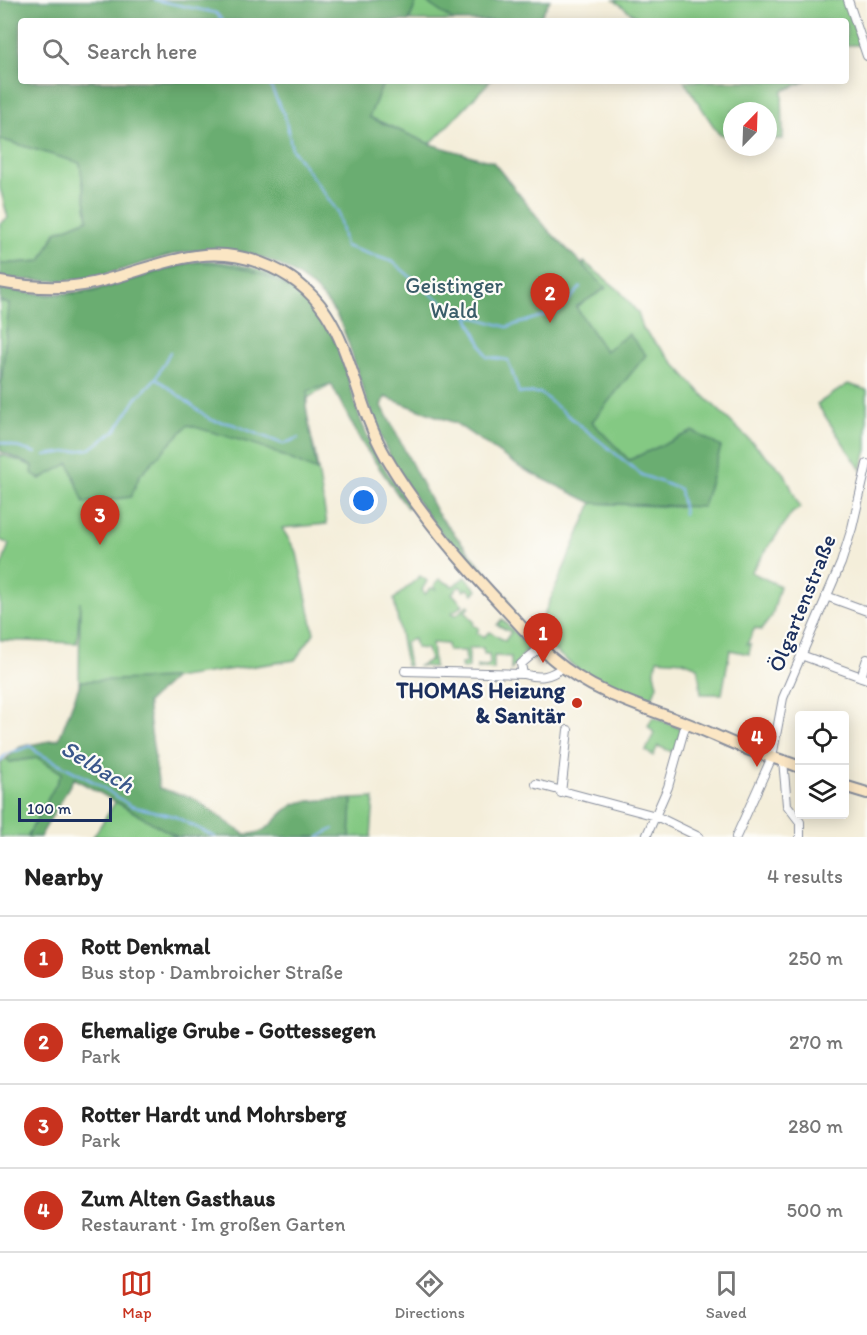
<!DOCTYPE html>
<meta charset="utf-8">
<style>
:root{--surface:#fff;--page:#f2f2f2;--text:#222;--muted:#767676;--line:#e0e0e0;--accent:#c8321e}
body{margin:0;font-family:Itim,sans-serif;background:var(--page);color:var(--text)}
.controls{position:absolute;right:18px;bottom:18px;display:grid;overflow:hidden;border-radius:6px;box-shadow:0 3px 15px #0003}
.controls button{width:54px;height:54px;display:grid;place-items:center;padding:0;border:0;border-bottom:2px solid var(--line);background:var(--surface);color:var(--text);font:30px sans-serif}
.compass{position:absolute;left:723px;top:102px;width:54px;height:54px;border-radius:50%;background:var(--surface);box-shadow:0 3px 15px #0003;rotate:23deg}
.scale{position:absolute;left:18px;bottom:15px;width:94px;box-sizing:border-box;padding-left:6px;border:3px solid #1b2f5e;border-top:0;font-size:16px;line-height:21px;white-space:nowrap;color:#1b2f5e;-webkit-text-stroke:4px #fdfcf7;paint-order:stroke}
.you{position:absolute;left:364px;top:501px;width:21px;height:21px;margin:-15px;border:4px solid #fff;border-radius:50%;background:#1a73e8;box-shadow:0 0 0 9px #1a73e833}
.badge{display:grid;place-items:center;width:39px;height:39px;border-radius:50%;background:var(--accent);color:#fff;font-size:20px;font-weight:700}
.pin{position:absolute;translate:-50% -50px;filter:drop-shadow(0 2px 3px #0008)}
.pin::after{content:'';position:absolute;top:32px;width:21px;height:18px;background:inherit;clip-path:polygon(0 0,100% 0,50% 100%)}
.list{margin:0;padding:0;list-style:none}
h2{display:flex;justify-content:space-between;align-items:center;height:78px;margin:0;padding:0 24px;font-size:26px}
h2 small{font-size:20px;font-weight:400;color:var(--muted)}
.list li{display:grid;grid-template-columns:39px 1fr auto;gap:18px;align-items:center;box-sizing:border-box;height:84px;padding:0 24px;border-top:2px solid var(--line)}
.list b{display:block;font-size:22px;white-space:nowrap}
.list p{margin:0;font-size:20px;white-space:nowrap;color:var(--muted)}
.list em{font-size:20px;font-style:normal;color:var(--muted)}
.icon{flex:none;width:33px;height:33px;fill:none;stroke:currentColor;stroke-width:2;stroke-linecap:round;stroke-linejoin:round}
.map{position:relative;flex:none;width:867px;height:837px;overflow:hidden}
.search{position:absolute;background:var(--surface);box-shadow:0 3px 15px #0003;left:18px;right:18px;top:18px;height:66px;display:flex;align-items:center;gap:15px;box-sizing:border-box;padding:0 21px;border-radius:6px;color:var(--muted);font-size:22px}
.sheet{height:414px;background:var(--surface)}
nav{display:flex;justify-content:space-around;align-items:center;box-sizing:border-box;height:84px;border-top:2px solid var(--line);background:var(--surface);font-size:16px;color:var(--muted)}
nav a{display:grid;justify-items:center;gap:3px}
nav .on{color:var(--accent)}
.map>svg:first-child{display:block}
</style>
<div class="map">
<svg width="867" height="837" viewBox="0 0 867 837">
<rect width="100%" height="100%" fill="#fdfcf7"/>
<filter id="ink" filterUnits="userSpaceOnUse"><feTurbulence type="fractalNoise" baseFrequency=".0167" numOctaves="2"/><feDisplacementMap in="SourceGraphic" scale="12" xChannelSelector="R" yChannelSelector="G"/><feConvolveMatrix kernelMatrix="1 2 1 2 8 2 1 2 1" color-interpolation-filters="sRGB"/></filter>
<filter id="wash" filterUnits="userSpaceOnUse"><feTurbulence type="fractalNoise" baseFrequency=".008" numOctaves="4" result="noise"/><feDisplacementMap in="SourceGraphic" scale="24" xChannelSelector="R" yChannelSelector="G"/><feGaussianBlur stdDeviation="1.35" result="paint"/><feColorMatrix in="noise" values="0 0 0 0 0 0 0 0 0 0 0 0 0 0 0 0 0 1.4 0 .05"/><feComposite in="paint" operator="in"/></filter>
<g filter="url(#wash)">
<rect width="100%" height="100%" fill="#f4eeda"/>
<path fill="#84c983" stroke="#507c70" stroke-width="1.5" d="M417 0H423L454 21H409Z
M614 0H845L861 45H846V21H642Z
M281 81 581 269 584 262 619 290 638 313 643 329 700 392 785 474 800 508 792 513 751 572 780 586 772 616 761 630 755 628 747 644H751L749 654 730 650 722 694H701L698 667 683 661 657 659 654 673 657 685 649 706 590 679 535 635 592 503 681 507 649 488Z
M384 81H490L430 144 369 117Z
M684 81H806L782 91 783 139H768V111H732V139L718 133Z
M0 139 80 163 88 219 56 232 41 261 0 264V223L8 218 0 188Z
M208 260C289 267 322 301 351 374L309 397 304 410 315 452 327 524 282 528 297 553 314 633 295 660 174 678 147 679 150 788 145 796C187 805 206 808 238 837H93L116 801 63 773 27 837H0V764L7 758 10 762 35 758 22 748 49 744 50 740 68 739 79 693 80 601 77 643 0 640V571L9 544 0 540V454L33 466V469L35 464 0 447V301L9 304 0 392 9 384 23 337 44 345 43 312 29 303 0 294V288C33 295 68 296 101 287 136 277 171 263 208 260Z
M848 384 867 390V450L861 470 817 404Z
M420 576 427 581 422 590 425 594 431 588 436 589 434 586 439 579 453 586 465 577 477 590 473 594 467 588 464 591 460 586 452 593 463 605 452 613 456 615 468 605 470 607 465 611 474 622 473 625 479 628 477 633 483 637 490 632 505 641 511 632 497 625 502 619 529 647 511 670V657L494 656V670L477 668V666L486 667 490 664 489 654H484L483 648H469V668L462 669 461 664 466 663 465 651H448L447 644 432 643 434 667 419 666 430 660 427 649 416 648 414 639 405 642 409 666H406L394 599Z
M653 717 682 729 674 753 658 746 653 756 646 751 654 733 648 726Z
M374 798 371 837H350L352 799Z"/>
<path fill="#6bad71" stroke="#436e68" stroke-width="1.5" d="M0 0H417L409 21H21V81H384L369 117 430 144 493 162 548 230 606 288 576 307 605 351 629 334 646 355 592 422 629 460 693 431 721 447 703 507 592 503 521 468 455 423 385 397 382 406 437 513 509 600 504 604C463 560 415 507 388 453 375 426 365 397 356 368 351 352 347 335 339 320 317 280 269 253 223 250 179 247 141 266 99 276 65 283 34 282 0 277V264L41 261 56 232 88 219 80 163 0 139Z
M423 0H550L538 21H454Z
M192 262C249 262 305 283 333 337 347 364 351 395 362 423 374 454 392 479 410 506L407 508 362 443 331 384 308 391 306 407 317 471 260 446 188 425 140 475 131 497 84 503 69 463 40 479 32 473 33 466 0 451V395L9 304 0 301V289L45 295 92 292Z
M174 678 147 703 159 788 193 798 244 834C270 836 277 813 295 804 306 799 339 800 352 799L350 837H177L74 778 40 837H27L62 773 38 758 9 762 7 758 20 747 59 739 81 681Z"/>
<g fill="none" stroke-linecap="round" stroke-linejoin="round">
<path stroke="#86b8f3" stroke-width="2" d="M155 0 216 13 223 21
M268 81 285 117 292 149 338 212 345 246 393 262 433 296 467 315 507 327 559 311 581 287
M467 315 487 357 508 360 519 393H540L642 475 680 489 684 514
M156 378 211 420 232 424 283 444 298 438
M0 442 36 453
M45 455 90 449 116 430 136 399 156 378 170 352
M0 761 6 754 31 746 38 753 94 782 131 806 174 816 215 837
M319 837 333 829"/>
</g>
</g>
<g filter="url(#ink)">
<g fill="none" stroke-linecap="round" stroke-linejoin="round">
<g stroke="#888e9c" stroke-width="10">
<path id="street" d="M848 0 867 56
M826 596 867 611
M541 647 521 664 523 674C540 679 550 677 563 667
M801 655 867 679
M405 671 523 674
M861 677 867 659
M783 760 787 805 800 822V837
M536 784 656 816 699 837
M561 793 568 730
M646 837 668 787 686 723
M736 837 772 757 783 698 841 563 852 528 867 464"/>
</g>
<g stroke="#888e9c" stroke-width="14">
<path id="secondary" d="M0 282C32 288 62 290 93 283 153 270 198 240 261 263 354 297 344 385 386 457 419 514 464 565 509 613 523 628 536 644 552 658 590 691 636 705 683 722 707 731 730 743 755 752 770 757 785 761 800 767
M844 786 867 793"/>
</g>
<use href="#street" stroke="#fff" stroke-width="8"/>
<use href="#secondary" stroke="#fbe6c4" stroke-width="10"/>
</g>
</g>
<circle fill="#c8321e" stroke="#fdfcf7" stroke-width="2" cx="577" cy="703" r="6"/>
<g text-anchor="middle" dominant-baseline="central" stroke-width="4.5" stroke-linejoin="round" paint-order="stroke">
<g font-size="22" fill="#3a5d69" stroke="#fdfcf7">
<text x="454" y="285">Geistinger<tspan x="454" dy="25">Wald</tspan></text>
</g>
<g font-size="22" fill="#1b2f5e" stroke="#fdfcf7">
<text transform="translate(802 603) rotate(-68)">Ölgartenstraße</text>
</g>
<g font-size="22" font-weight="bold" fill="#1b2f5e" stroke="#fdfcf7" text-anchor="end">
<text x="565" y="690">THOMAS Heizung<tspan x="565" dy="25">&amp; Sanitär</tspan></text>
</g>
<g font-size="24" font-style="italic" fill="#3b588b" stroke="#fdfcf7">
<text transform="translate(98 766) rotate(31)">Selbach</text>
</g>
</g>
</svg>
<div class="controls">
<button><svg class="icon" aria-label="locate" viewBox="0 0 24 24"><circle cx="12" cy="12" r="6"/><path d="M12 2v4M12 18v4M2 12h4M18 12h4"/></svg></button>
<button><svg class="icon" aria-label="layers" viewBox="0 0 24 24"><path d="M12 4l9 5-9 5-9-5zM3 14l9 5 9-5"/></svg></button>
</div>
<svg class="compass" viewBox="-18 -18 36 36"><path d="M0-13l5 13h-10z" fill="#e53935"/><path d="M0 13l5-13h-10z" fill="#767676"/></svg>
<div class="scale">100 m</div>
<div class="you"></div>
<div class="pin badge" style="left:543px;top:663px">1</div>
<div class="pin badge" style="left:550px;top:323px">2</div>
<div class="pin badge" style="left:100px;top:545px">3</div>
<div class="pin badge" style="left:757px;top:767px">4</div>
<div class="search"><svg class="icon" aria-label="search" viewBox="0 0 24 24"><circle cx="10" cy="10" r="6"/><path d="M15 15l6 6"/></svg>Search here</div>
</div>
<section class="sheet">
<h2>Nearby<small>4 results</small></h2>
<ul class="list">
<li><span class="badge">1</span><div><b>Rott Denkmal</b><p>Bus stop · Dambroicher Straße</p></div><em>250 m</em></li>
<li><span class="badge">2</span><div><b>Ehemalige Grube - Gottessegen</b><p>Park</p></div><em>270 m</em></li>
<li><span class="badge">3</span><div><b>Rotter Hardt und Mohrsberg</b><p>Park</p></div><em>280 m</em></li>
<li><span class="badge">4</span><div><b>Zum Alten Gasthaus</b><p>Restaurant · Im großen Garten</p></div><em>500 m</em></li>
</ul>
</section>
<nav>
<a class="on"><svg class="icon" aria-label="map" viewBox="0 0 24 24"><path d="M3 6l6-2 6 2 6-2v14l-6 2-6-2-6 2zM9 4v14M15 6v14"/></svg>Map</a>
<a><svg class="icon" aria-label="directions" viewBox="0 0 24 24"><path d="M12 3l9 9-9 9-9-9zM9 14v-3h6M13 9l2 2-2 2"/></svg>Directions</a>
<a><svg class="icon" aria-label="saved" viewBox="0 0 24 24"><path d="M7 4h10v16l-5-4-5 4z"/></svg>Saved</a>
</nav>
